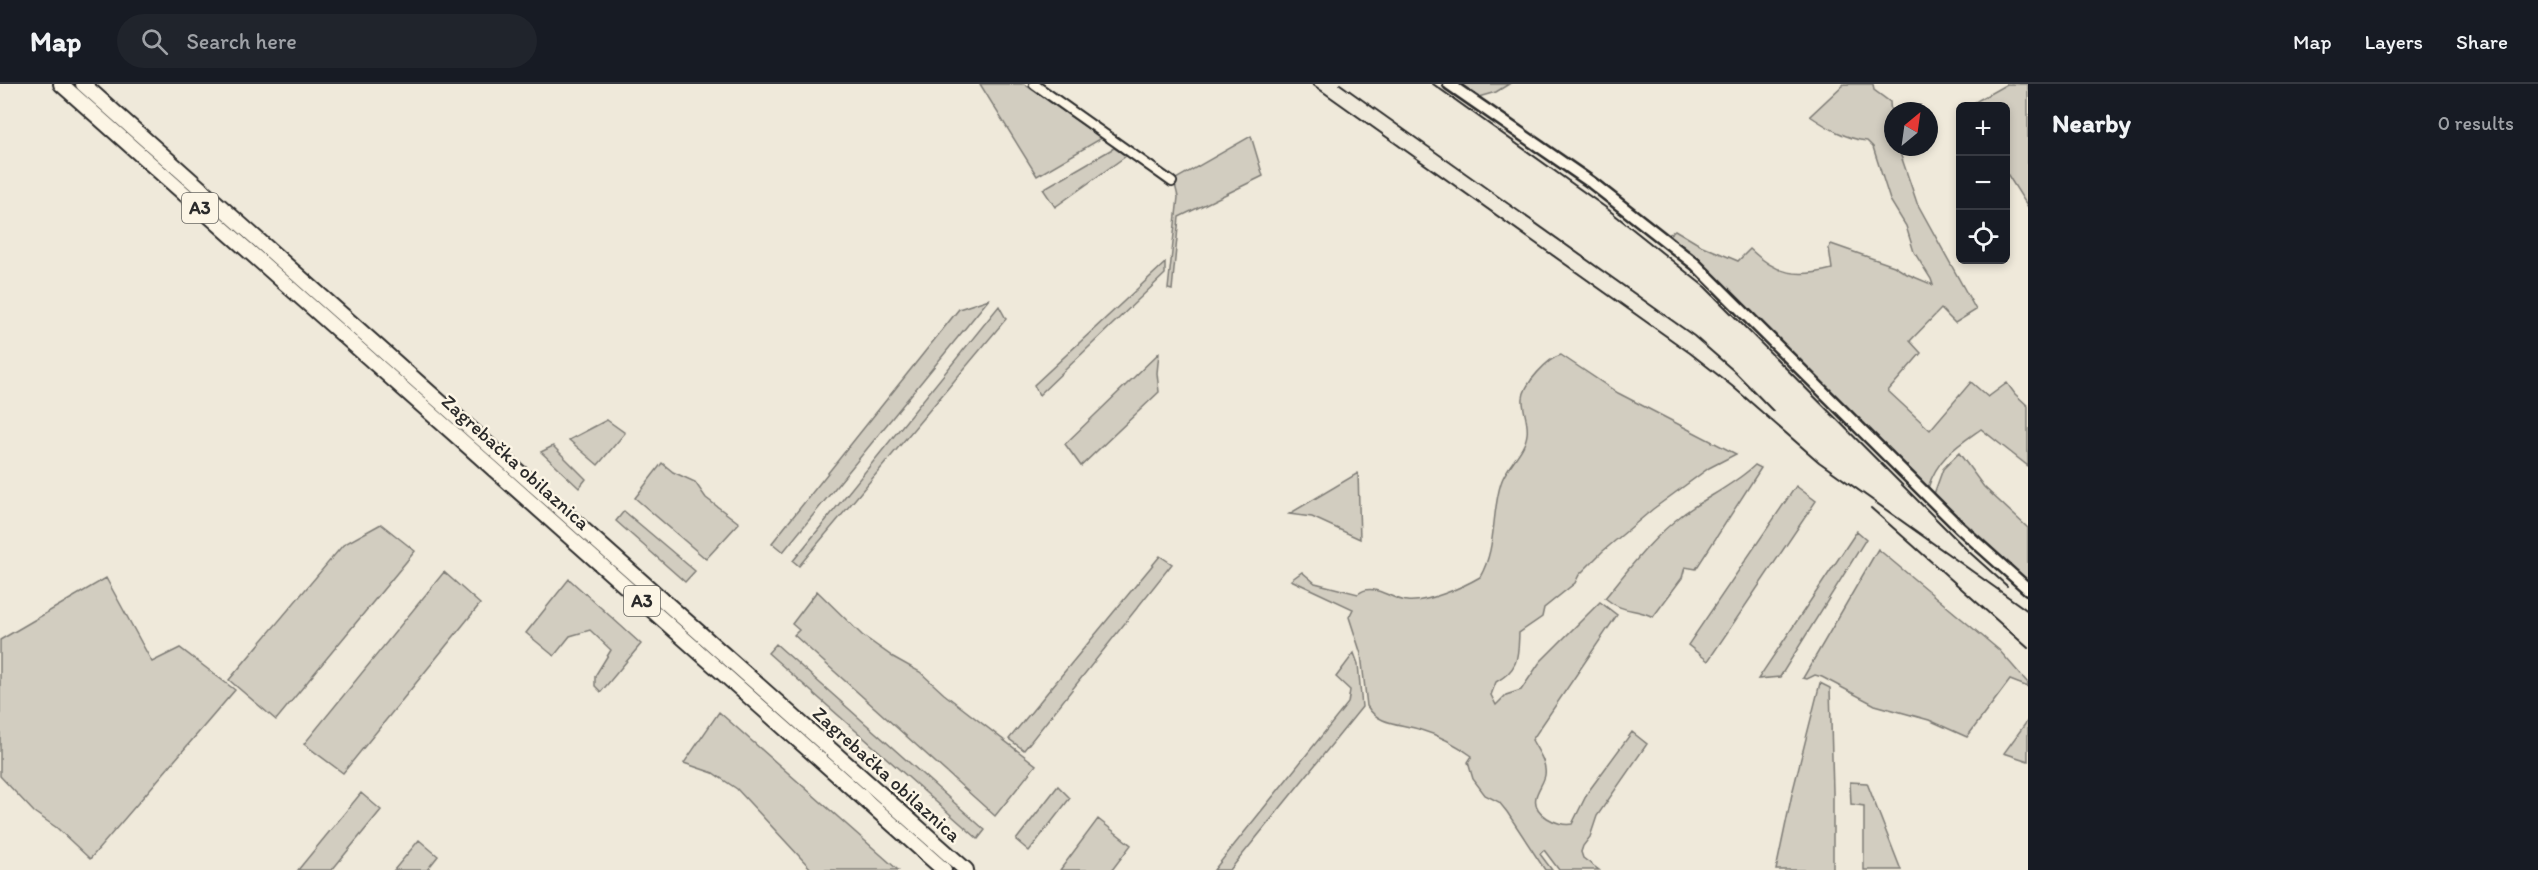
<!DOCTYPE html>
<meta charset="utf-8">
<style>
:root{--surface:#171b24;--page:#20242c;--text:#f1f3f6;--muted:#9ea1a6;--line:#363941}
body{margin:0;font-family:Itim,sans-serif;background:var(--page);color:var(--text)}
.controls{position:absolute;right:18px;top:18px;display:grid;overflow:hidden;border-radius:9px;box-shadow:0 3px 9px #0003}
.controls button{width:54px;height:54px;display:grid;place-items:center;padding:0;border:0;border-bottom:2px solid var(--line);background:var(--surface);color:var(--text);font:30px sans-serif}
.compass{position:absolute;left:1884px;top:18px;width:54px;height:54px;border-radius:50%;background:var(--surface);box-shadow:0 3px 9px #0003;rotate:29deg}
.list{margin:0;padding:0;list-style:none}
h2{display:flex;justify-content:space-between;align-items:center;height:78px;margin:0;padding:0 24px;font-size:26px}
h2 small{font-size:20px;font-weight:400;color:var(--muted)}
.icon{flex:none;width:33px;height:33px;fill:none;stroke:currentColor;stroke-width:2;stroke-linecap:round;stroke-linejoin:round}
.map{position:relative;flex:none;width:2028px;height:786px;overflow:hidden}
header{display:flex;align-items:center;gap:36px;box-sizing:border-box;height:84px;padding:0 30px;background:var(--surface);border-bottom:2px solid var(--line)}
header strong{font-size:28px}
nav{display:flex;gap:33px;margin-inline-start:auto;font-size:21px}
.search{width:420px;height:54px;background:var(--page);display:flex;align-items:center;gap:15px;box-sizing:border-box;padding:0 21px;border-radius:33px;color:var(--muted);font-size:22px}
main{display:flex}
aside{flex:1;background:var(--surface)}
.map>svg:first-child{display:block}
</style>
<header>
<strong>Map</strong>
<div class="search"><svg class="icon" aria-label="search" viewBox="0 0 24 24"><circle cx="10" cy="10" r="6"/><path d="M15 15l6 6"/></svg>Search here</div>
<nav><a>Map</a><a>Layers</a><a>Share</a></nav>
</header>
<main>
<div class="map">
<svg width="2028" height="786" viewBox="0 0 2028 786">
<rect width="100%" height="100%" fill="#efe9da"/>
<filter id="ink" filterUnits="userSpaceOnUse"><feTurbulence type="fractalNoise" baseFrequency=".0167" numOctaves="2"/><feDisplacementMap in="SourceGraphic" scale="12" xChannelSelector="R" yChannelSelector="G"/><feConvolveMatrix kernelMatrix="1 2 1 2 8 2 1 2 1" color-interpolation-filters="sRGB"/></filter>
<g filter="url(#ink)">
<path fill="#d2cdc0" stroke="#7e7c76" stroke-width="1.5" d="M980 0H1024L1102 54 1037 92Z
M1455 0H1509L1496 8 1475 14Z
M1844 0H1873L1874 6 1890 18 1893 63H1898L1917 119 1976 226 1955 239 1941 225 1910 257 1921 269 1888 307 1930 346 1971 298 1988 313 2007 299 2015 310 2028 322V382L1981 345C1957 362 1937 374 1928 404L1726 202 1669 151 1675 146 1700 161 1738 177 1750 165C1777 191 1797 194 1832 185L1829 164 1831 160 1894 182 1907 190 1933 201 1931 195 1914 168 1906 142 1890 116 1873 63 1867 57C1846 55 1828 44 1810 32Z
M2007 0H2028V123L2006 88V22H1968Z
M1251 52 1263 92 1179 133 1172 206 1168 205 1178 113 1174 96Z
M1114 64 1126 72 1055 123 1043 105Z
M1165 179V190L1039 311 1034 301Z
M989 215 783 468 772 459 959 225Z
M999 222 1006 235 799 482 793 477Z
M1159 269 1157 289 1159 308 1081 382 1065 360Z
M1561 271 1618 309 1736 370 1709 384 1653 425 1603 467 1579 491 1575 499 1544 524 1542 533 1519 549C1518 573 1519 585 1496 598L1491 611 1496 621 1506 611 1521 606 1540 578 1600 518 1617 531 1532 656C1538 667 1547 679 1545 691 1544 698 1538 705 1536 713 1532 730 1558 743 1572 740L1588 708 1632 648 1647 660 1597 732 1590 753 1583 762 1581 768 1583 774 1599 786H1559L1544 766 1540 770 1552 786H1545L1507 728 1499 718 1485 711 1473 695 1468 678 1472 672C1457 661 1438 651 1421 646 1401 639 1379 642 1367 622L1361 570 1349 533 1353 525 1291 496 1302 488 1315 499 1358 510C1373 497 1391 516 1407 517 1427 519 1463 503 1480 493 1497 464 1491 430 1501 399 1506 382 1525 368 1527 350 1529 338 1522 326 1523 314 1524 300 1548 274 1561 271Z
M607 336 625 349 598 381 569 356Z
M553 362 586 395 579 404 541 368Z
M1959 369 1984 403 2028 444V497L1934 410 1943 385Z
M662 379 673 388 695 398 706 414 739 439 706 475 635 414Z
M1755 381 1761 384 1696 485 1685 483 1682 494 1653 533C1634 523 1624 530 1605 514 1629 485 1652 454 1682 431 1706 413 1733 402 1755 381Z
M1358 389 1360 455 1312 433 1289 430Z
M1796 402 1816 417 1708 577 1688 561Z
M624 427 695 487 685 498 616 437Z
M381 440 415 467 276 636 229 596 343 461Z
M1857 447 1866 455 1780 593 1758 595Z
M1878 465 1999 566 2028 599V603L2010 596 1967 653 1929 636 1875 621 1822 593 1815 591 1807 595 1803 594Z
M1160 472 1172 480 1024 666 1009 655Z
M444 488 480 520 343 689 304 660Z
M106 494 152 578 180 564 235 606 90 775 57 744 34 728 0 692V556Z
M569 495 641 560 601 608 595 602V592L611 566 590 546 570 552 554 572 526 549Z
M817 507 862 551 893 573 920 588 944 610 1036 681 995 732 794 551 799 546 792 540Z
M776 560 985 746 978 755 768 569Z
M1354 569 1358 580 1362 623 1230 786H1214L1348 619 1350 606 1336 593Z
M1820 599 1830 604 1833 708V786H1776L1792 710Z
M719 628 898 786H812L737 705 713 689 684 679Z
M2028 636V677L2004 669Z
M1850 698 1867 699 1901 786H1864V722L1851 720Z
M1058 702 1070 714 1029 767 1016 756Z
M361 709 381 726 332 786H298Z
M1098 735 1131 761 1112 786H1060Z
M419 756 438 772 427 786H394Z"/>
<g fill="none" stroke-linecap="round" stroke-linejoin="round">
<g stroke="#2b2b2b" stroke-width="12">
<path id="minor" d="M1034 0 1172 98"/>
</g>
<g stroke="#2b2b2b" stroke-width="15">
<path id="secondary" d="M1449 0 1592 99 1695 180 1960 444 2028 505"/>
</g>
<g stroke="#2b2b2b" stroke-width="18">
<path id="motorway" d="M61 0 944 786
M83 0 966 786"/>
</g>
<use href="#minor" stroke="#fcf5e5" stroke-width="8"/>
<use href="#secondary" stroke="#fcf5e5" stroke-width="10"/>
<use href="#motorway" stroke="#fcf5e5" stroke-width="14"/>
<path stroke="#2b2b2b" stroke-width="2" d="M1312 0 1690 269 1732 302 1819 378 2028 527
M1340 0 1694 252 1734 287 1773 327
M1433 0 1605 123 1705 203 1968 467 2007 502
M1871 424 2028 564"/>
</g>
</g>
<g text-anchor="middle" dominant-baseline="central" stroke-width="5" stroke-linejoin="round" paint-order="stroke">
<g fill="#fcf5e5" stroke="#6a6863" stroke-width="1.5">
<rect x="182" y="109" width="36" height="30" rx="4.5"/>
<rect x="624" y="502" width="36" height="30" rx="4.5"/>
</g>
<g font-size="18" font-weight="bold" fill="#2b2b2b">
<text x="200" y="124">A3</text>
<text x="642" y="517">A3</text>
</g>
<g font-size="20" fill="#2b2b2b" stroke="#fcf5e5">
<text transform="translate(516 378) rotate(42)">Zagrebačka obilaznica</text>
<text transform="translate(887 690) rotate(42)">Zagrebačka obilaznica</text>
</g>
</g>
</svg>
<div class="controls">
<button>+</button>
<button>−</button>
<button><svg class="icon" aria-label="locate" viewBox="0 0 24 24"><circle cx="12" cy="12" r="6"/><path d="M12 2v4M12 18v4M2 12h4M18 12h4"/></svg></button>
</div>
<svg class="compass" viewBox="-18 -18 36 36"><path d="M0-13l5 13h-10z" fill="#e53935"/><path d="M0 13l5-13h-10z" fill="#9ea1a6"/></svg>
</div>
<aside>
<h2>Nearby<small>0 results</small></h2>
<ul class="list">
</ul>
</aside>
</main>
